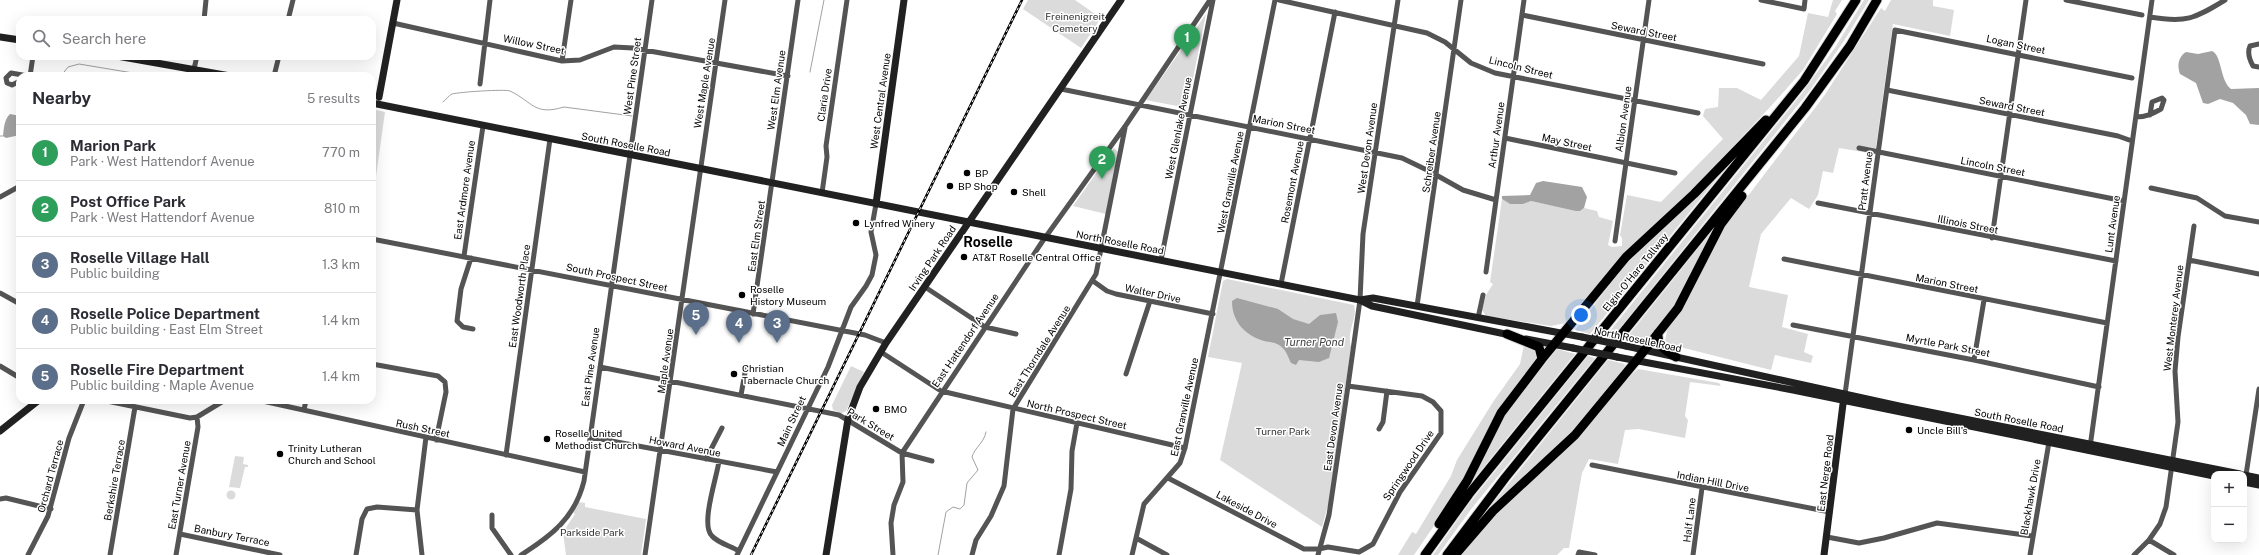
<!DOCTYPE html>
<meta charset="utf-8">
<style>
:root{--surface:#fff;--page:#f7f7f7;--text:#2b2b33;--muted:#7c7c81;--line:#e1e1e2;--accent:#000}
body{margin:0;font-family:"Public Sans",sans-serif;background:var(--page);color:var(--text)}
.controls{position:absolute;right:12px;bottom:12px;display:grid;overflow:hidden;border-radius:8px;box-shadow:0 4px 16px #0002}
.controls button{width:36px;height:36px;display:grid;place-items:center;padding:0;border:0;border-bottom:1px solid var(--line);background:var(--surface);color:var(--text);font:20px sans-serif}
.you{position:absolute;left:1581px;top:315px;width:14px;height:14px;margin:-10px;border:3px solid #fff;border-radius:50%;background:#1a73e8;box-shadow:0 0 0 6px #1a73e833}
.badge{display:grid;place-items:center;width:26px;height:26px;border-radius:50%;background:var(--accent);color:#fff;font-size:13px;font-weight:700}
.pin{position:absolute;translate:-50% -33px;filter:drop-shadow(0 1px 2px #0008)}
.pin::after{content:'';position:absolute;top:21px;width:14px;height:12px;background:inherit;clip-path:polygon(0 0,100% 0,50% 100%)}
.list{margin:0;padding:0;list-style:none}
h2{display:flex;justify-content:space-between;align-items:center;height:52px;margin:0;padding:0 16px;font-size:17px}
h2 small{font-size:13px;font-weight:400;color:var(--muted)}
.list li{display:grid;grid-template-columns:26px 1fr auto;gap:12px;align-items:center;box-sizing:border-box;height:56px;padding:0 16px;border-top:1px solid var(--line)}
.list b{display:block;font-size:15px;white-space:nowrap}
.list p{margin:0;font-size:13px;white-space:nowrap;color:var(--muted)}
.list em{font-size:13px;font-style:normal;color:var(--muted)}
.icon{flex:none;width:22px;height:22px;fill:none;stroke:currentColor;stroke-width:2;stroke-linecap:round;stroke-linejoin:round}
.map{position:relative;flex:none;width:2259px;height:555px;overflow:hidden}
.search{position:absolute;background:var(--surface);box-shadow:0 4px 16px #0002;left:16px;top:16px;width:360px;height:44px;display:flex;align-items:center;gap:10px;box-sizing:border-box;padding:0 14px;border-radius:12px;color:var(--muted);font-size:15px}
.panel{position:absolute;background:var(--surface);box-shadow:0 4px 16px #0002;left:16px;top:72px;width:360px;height:332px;border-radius:12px}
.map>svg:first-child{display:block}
</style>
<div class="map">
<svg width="2259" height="555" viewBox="0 0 2259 555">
<rect width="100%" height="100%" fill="#fff"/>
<path fill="#dbdbdb" d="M1028 0H1075L1101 18 1081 48 1023 9Z
M1833 0H1842L1835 11 1837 14 1803 70 1771 106 1702 179 1606 273 1566 323 1551 326 1486 316 1482 310 1486 295 1493 284 1490 282 1502 199 1510 204H1523L1531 201 1580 211 1584 208 1597 211 1599 217 1613 221 1608 245 1612 247 1622 246V238L1620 235 1627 195 1661 202 1723 139 1703 116 1705 109 1718 107 1719 88H1737L1761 100 1799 56 1808 13 1828 17Z
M1864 0H1869L1844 41 1811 89 1611 339 1605 337 1803 92 1836 46Z
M1891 0H1933V6L1954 10 1950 36 1893 24 1875 154 1839 148 1833 173 1823 171 1818 195 1809 209 1791 198 1761 234 1749 287 1788 295 1782 327 1808 334 1804 352 1813 356 1811 363 1775 355 1771 370 1672 345 1665 341 1668 326 1688 299 1722 230 1824 96 1881 8 1885 11Z
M1206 14 1187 108 1146 100Z
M372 109 385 112 372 205Z
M1114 148 1118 152 1106 214 1073 206Z
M1733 159 1590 334 1575 330 1635 252Z
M1713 230 1678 302 1644 344 1624 341Z
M1227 279 1354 305C1358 318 1346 332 1351 347L1329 502 1322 527 1220 460 1242 363 1208 357 1223 281Z
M1524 345 1537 350V359L1499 409 1459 489 1414 555H1398L1412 532 1416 534 1451 476 1457 460 1493 402 1520 364Z
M1557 349 1575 354 1469 485 1506 414Z
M1588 356 1595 358 1472 508 1438 555H1433L1468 505Z
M1608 360 1625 364 1624 367 1573 432 1473 528Z
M851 366 864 372 846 411 842 413 833 410 832 405Z
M1638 369 1719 383 1721 386 1690 382 1685 416 1688 420 1685 438 1639 429 1625 430 1618 464 1589 459 1582 473 1569 548H1564L1557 555H1459L1499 510 1576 439 1628 378Z
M235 456 244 457 243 464 248 465V467H245L240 488 229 487Z
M226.5 495a4.5 4.5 0 1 1 9 0a4.5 4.5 0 1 1-9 0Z
M578 502 585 503V507L646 519 641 555H566L563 532 575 514 573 512Z"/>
<path fill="#a2a2a2" d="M2212 51C2222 55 2220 81 2231 89L2259 88V125L2250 124 2246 115 2233 103 2220 99 2208 104 2203 103 2196 83 2180 74C2177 66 2178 57 2186 52L2198 54Z
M10 114 20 116V135L6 138 3 136C4 128 4 120 10 114Z
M1543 181 1582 187 1587 197 1584 208 1580 211H1576L1531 201 1523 204H1510L1502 199V196L1530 195 1536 183Z
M1237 298 1278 309 1293 319 1309 324 1320 315 1336 313 1338 322 1329 358 1319 362 1299 360 1296 365 1291 363C1288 357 1286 349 1279 345 1275 342 1269 342 1264 341 1245 335 1232 322 1232 301Z"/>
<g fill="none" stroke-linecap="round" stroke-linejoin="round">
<path stroke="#a2a2a2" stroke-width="1" d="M810 72 824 0
M61 76 68 67 79 64 133 73 140 76
M443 102C446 100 449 95 452 94 459 92 505 89 510 91 533 102 534 116 564 107L632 116
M0 136H3
M938 555 946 512 953 507 960 509 964 505 967 483 978 470 972 457C975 447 984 443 986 432"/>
<g stroke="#dbdbdb" stroke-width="11">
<path id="highway" d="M1658 333C1657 347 1666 350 1676 357
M1507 334 1539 347 1542 359
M1439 524 1467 481 1501 413 1542 359 1626 257 1694 194 1766 120
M1425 555 1469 494 1804 81 1856 0
M1447 555 1505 478 1805 108 1850 46 1877 0
M1455 555 1493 511 1575 435 1636 361 1678 308 1721 224 1742 196"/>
</g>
<path stroke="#545454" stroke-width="5" d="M1279 0 1427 33 1445 42 1471 63 1495 73 1698 113
M1761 0 1804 9 1805 0
M2066 0 2142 15
M1522 15 1763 64
M2150 17C2186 23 2194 19 2225 0
M204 20 206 0
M288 20 293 0
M393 23 562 61 580 60 614 47 633 48 788 76
M2259 44 2250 46C2247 53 2249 59 2253 66L2259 67
M562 61 571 0
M194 69 197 56
M30 76 33 56
M274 76 279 56
M20 81 12 85 7 83 6 78 11 73 28 76
M480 84 490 0
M1061 89 1402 158 1429 171 1463 190 1496 200
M1887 90 2118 136 2132 141
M2136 117C2146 117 2152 114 2161 109L2164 100 2162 98 2152 102 2150 115
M1505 138 1675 173
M1859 148 2124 201
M2151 188 2197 198 2225 216 2259 222
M822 193 827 157 826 146 847 0
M0 197 20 186
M1818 203 2116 261
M1992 238 2026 0
M372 239 865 335 886 343
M1615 241 1649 0
M464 256 483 126
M471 258 461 289 457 321 463 327 473 329
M1784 259 2107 323
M1161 260 1213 0
M2189 260 2259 274
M1486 272 1524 0
M1093 281 1107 291 1116 294 1213 314
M1281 284 1335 12
M925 287 985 327 1016 334
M0 293 20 304
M1417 306 1461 0
M753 314 798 0
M1478 318 1483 295
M1793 325 1974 360 2099 387
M881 352 941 391 1185 448
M1974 360 1984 300
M372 364 438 376 445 382 446 392 436 440
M0 366 20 378
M600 367 839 415 902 453 932 461
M1126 374 1150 301
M1845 394 1895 30 2132 78
M741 395 746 367
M102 400 190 418 197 417 225 400
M258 400 585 472
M304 410 306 400
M1379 429 1383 422 1387 391
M590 437 777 472
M2090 447 2152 0
M902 453 1042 242 1126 125 1210 0
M506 455 550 139
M706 459 722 428
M719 461C717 477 700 525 712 536 718 543 731 546 739 551
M1592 465 1830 512
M2246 475 2259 389
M1168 478 1304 549H1319L1328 547 1359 552 1373 544 1400 492 1441 433V411L1433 402 1422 396 1348 386
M0 499 6 498 51 509
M492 515V528L511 555
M180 534 280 555
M1827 537 1859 543 1884 538 1937 523 2032 536
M1136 538 1167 555
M2149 540 2174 555
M28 555 48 516 69 438 84 400
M110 555 135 407
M176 555 198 427 197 417
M356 555 362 519 367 509 377 507 417 510
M422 555 417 510 426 437
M521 555C551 536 575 518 584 481L652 0
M645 555 725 0
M737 555 828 367 851 307 866 286 872 275 876 255 871 232 876 204
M893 555 891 523 894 505 903 482 902 453
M972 555 976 540 991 516 1004 486 1013 409 1096 274 1125 128
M1059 555 1071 489 1072 451 1077 423
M1132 555 1144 504 1180 463 1185 448 1275 0
M1318 555 1329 515 1347 393 1360 300 1363 234 1398 0
M1578 555 1579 552 1595 555
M1693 555 1702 488
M2030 555 2049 442
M2134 555 2149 540 2160 524 2166 507 2178 422 2175 371 2178 337 2194 226"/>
<path stroke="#212121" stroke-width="7" d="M0 37 20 40
M117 56 230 76
M379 97 397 0
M372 103 1360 300 1372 306 1510 335
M876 204 904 0
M1360 300 1373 298 1582 337
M1526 339 1573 348
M1626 346 1899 406 2240 474
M1617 357 1793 390 2214 476
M0 431 39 400
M2244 475 2259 478
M2244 482 2259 485
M826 555 848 419 860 387 886 343 1121 0
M1824 555 1844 396"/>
<use href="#highway" stroke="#000" stroke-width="9"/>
<g stroke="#000" stroke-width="2.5">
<path id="rail" d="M751 555 1022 0"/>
</g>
<use href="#rail" stroke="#fff" stroke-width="1" stroke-dasharray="3" stroke-linecap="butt"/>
<path stroke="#212121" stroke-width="7" d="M1582 337 1626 346
M1573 348 1617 357"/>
</g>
<g fill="#000" stroke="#fff" stroke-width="1.5">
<circle cx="967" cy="173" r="4"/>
<circle cx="950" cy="186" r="4"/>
<circle cx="1014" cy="192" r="4"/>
<circle cx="856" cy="223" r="4"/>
<circle cx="964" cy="257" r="4"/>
<circle cx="742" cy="295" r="4"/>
<circle cx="734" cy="374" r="4"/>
<circle cx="876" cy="409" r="4"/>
<circle cx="1909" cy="430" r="4"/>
<circle cx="547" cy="439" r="4"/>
<circle cx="280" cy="454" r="4"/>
</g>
<g text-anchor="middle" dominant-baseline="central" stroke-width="3" stroke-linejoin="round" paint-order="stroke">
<g font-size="10" fill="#323232" stroke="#fff">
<text x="1075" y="16">Freinenigreit<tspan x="1075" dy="12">Cemetery</tspan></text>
<text x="1283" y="431">Turner Park</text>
<text x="592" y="532">Parkside Park</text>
</g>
<g font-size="10" fill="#000" stroke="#fff">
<text transform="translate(1644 31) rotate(11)">Seward Street</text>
<text transform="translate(534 44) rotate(12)">Willow Street</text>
<text transform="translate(2016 44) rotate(12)">Logan Street</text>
<text transform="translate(1521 67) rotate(14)">Lincoln Street</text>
<text transform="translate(632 76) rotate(-82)">West Pine Street</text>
<text transform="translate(704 83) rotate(-81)">West Maple Avenue</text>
<text transform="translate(776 90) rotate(-82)">West Elm Avenue</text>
<text transform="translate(824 95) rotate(-82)">Claria Drive</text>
<text transform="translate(880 101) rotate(-82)">West Central Avenue</text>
<text transform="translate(2012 106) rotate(11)">Seward Street</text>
<text transform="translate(1623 119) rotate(-82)">Albion Avenue</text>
<text transform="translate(1284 124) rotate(11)">Marion Street</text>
<text transform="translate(1178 128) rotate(-79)">West Glenlake Avenue</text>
<text transform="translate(1496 135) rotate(-82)">Arthur Avenue</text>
<text transform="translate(1567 142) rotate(12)">May Street</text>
<text transform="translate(626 144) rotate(11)">South Roselle Road</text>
<text transform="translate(1367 148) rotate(-82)">West Devon Avenue</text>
<text transform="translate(1431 152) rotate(-82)">Schreiber Avenue</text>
<text transform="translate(1993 166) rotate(11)">Lincoln Street</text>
<text transform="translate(1865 181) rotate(-83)">Pratt Avenue</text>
<text transform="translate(1230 182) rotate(-79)">West Granville Avenue</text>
<text transform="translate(1292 182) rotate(-79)">Rosemont Avenue</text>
<text transform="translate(464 190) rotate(-82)">East Ardmore Avenue</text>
<text transform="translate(1968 224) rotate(11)">Illinois Street</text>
<text transform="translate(2112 224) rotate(-82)">Lunt Avenue</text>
<text transform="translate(756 236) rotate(-82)">East Elm Street</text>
<text transform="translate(1120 242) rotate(11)">North Roselle Road</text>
<text transform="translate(932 258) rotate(-56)">Irving Park Road</text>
<text transform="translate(1635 272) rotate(-51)">Elgin-O'Hare Tollway</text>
<text transform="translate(617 277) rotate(12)">South Prospect Street</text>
<text transform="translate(1947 283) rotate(11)">Marion Street</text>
<text transform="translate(1153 293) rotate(12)">Walter Drive</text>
<text transform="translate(519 296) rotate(-82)">East Woodworth Place</text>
<text transform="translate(2173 318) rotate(-83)">West Monterey Avenue</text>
<text transform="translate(1638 339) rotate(12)">North Roselle Road</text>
<text transform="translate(965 340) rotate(-56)">East Hattendorf Avenue</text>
<text transform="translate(1948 345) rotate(11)">Myrtle Park Street</text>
<text transform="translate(1039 351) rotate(-58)">East Thorndale Avenue</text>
<text transform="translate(665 361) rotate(-82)">Maple Avenue</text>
<text transform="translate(590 367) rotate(-82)">East Pine Avenue</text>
<text transform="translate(1184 407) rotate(-78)">East Granville Avenue</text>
<text transform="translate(1077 414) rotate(13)">North Prospect Street</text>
<text transform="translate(2019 420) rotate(11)">South Roselle Road</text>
<text transform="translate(791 421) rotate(-65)">Main Street</text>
<text transform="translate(871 424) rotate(31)">Park Street</text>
<text transform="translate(1333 427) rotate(-82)">East Devon Avenue</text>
<text transform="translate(423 428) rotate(12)">Rush Street</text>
<text transform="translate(685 446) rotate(11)">Howard Avenue</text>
<text transform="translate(1408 465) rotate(-56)">Springwood Drive</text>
<text transform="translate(1825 473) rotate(-83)">East Nerge Road</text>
<text transform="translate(50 476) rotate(-75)">Orchard Terrace</text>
<text transform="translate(114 480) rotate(-80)">Berkshire Terrace</text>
<text transform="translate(1713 481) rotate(11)">Indian Hill Drive</text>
<text transform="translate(179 485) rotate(-80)">East Turner Avenue</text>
<text transform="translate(2030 497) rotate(-80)">Blackhawk Drive</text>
<text transform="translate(1247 509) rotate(28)">Lakeside Drive</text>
<text transform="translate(1689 520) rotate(-83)">Half Lane</text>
<text transform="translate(232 535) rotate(11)">Banbury Terrace</text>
</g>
<g font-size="10" fill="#000" stroke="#fff" text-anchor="start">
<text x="975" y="173">BP</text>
<text x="958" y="186">BP Shop</text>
<text x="1022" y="192">Shell</text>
<text x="864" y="223">Lynfred Winery</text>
<text x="972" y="257">AT&amp;T Roselle Central Office</text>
<text x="750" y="289">Roselle<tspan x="750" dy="12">History Museum</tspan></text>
<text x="742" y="368">Christian<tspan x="742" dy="12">Tabernacle Church</tspan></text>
<text x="884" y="409">BMO</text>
<text x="1917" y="430">Uncle Bill's</text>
<text x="555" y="433">Roselle United<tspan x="555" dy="12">Methodist Church</tspan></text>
<text x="288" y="448">Trinity Lutheran<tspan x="288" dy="12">Church and School</tspan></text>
</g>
<g font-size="11" font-style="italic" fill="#434343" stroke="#fff">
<text x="1314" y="342">Turner Pond</text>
</g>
<g font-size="14" font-weight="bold" fill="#000" stroke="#fff">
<text x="988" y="242">Roselle</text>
</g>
</g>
</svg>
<div class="controls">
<button>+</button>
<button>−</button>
</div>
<div class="you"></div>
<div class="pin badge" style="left:1187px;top:57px;background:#2e9e5b">1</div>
<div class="pin badge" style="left:1102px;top:179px;background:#2e9e5b">2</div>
<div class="pin badge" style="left:777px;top:343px;background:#5c6f8a">3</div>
<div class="pin badge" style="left:739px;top:343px;background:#5c6f8a">4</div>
<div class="pin badge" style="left:696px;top:335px;background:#5c6f8a">5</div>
<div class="search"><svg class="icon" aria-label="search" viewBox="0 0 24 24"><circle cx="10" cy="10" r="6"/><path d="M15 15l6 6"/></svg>Search here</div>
<section class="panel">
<h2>Nearby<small>5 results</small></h2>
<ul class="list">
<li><span class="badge" style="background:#2e9e5b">1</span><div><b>Marion Park</b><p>Park · West Hattendorf Avenue</p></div><em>770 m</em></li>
<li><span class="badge" style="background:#2e9e5b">2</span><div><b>Post Office Park</b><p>Park · West Hattendorf Avenue</p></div><em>810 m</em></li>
<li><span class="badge" style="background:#5c6f8a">3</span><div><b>Roselle Village Hall</b><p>Public building</p></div><em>1.3 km</em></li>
<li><span class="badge" style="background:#5c6f8a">4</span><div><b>Roselle Police Department</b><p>Public building · East Elm Street</p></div><em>1.4 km</em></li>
<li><span class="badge" style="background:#5c6f8a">5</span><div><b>Roselle Fire Department</b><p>Public building · Maple Avenue</p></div><em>1.4 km</em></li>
</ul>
</section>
</div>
